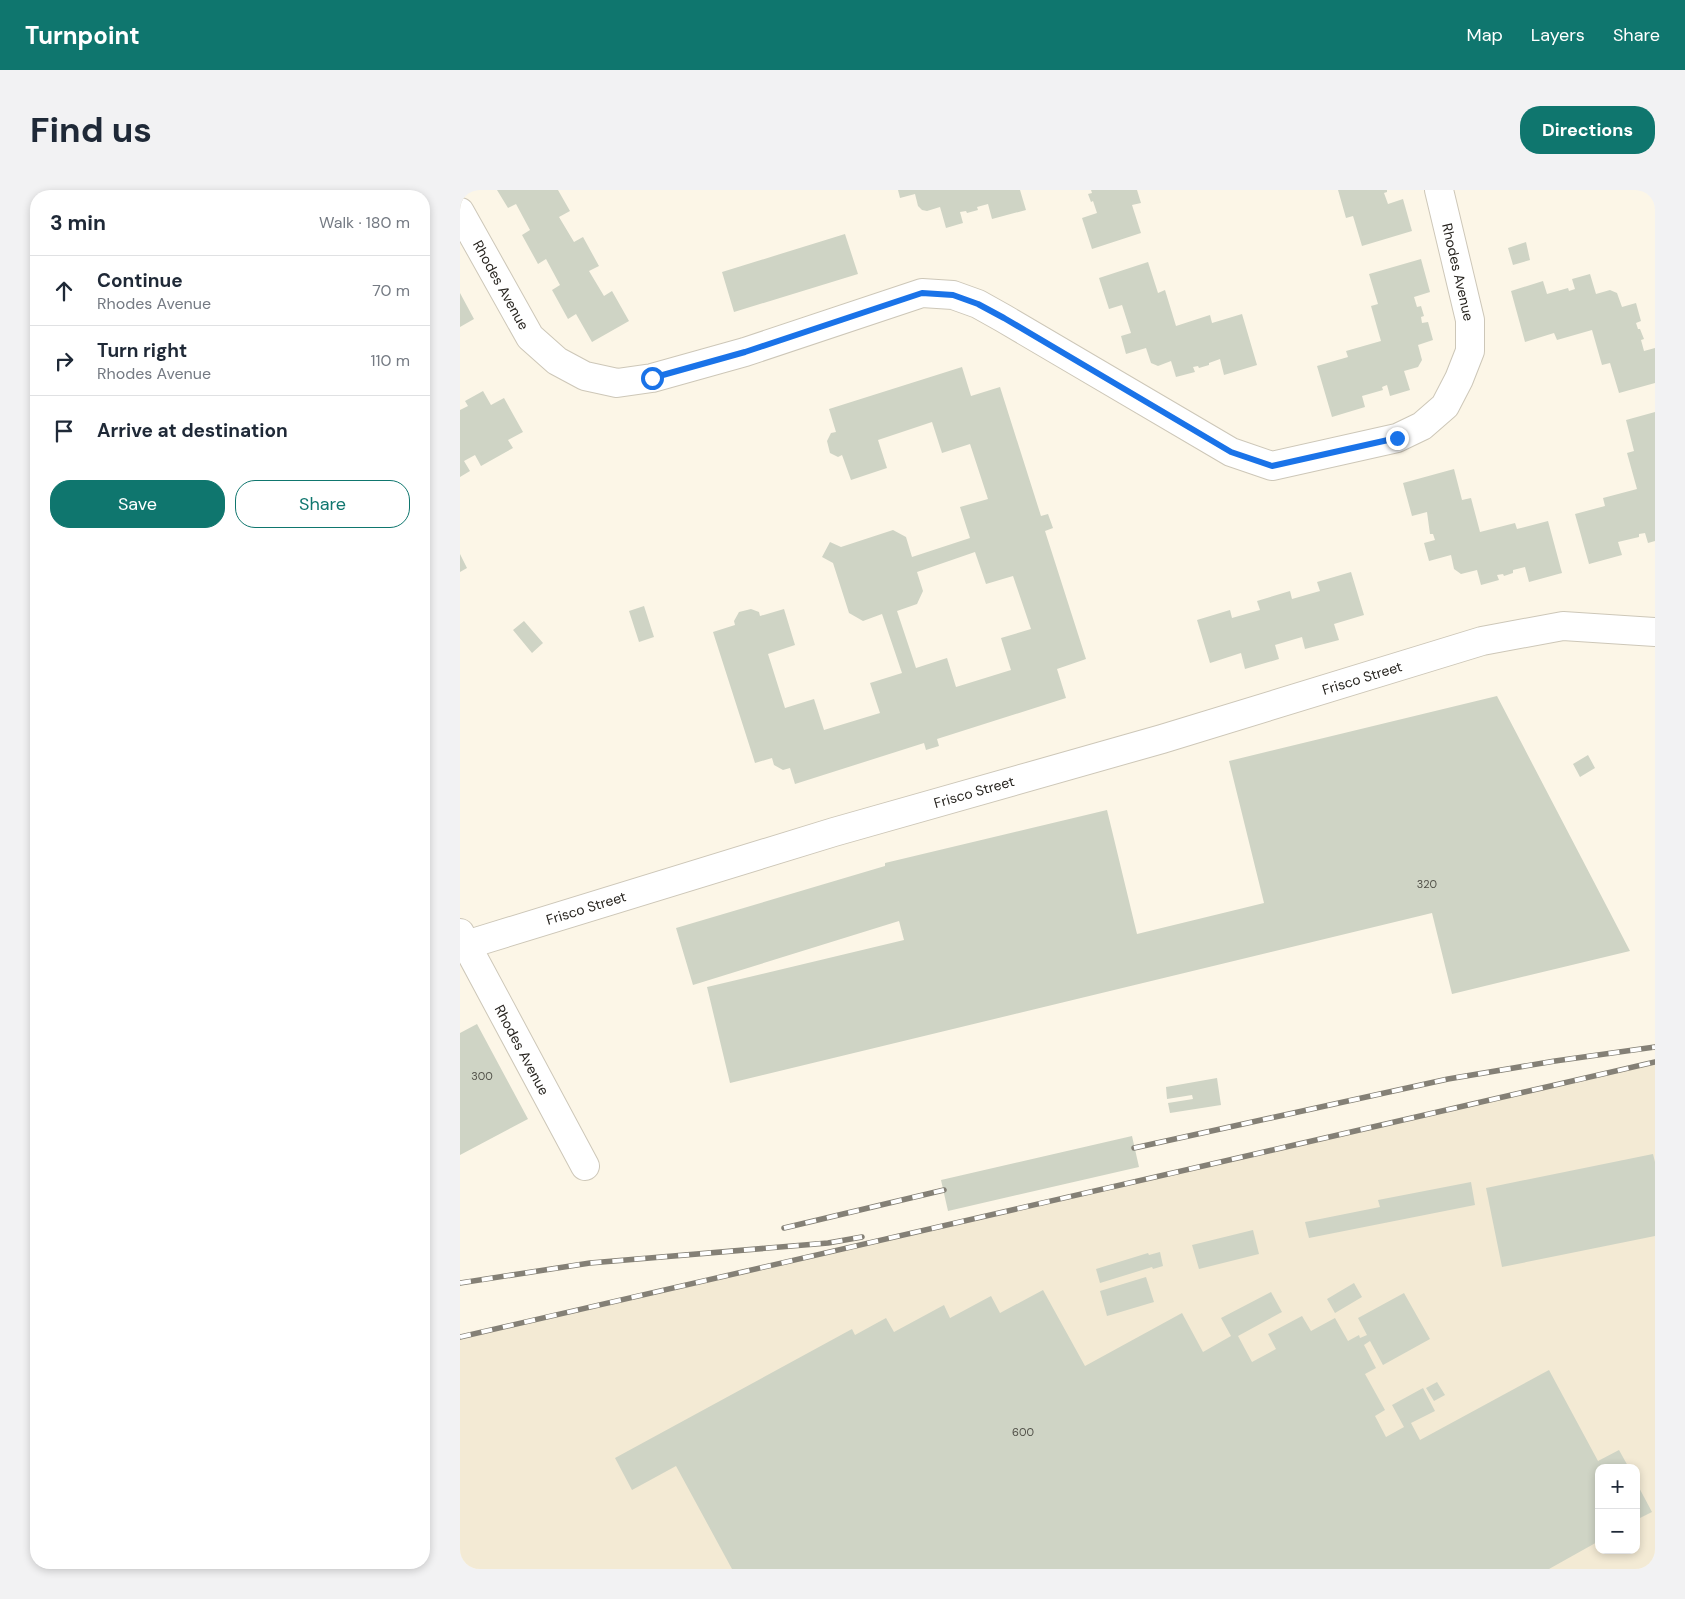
<!DOCTYPE html>
<meta charset="utf-8">
<style>
:root{--surface:#fff;--page:#f2f2f3;--text:#1f2937;--muted:#747a83;--line:#e0e1e3;--accent:#0f766e}
body{margin:0;font-family:"DM Sans",sans-serif;background:var(--page);color:var(--text)}
.controls{position:absolute;right:15px;bottom:15px;display:grid;overflow:hidden;border-radius:10px;box-shadow:0 2px 8px #0003}
.controls button{width:45px;height:45px;display:grid;place-items:center;padding:0;border:0;border-bottom:1px solid var(--line);background:var(--surface);color:var(--text);font:25px sans-serif}
.stop{position:absolute;width:15px;height:15px;margin:-11px;border:4px solid #1a73e8;border-radius:50%;background:#fff}
.stop.end{background:#1a73e8;border-color:#fff;box-shadow:0 1px 5px #0008}
.list{margin:0;padding:0;list-style:none}
h2{display:flex;justify-content:space-between;align-items:center;height:65px;margin:0;padding:0 20px;font-size:21px}
h2 small{font-size:16px;font-weight:400;color:var(--muted)}
.list li{display:grid;grid-template-columns:32px 1fr auto;gap:15px;align-items:center;box-sizing:border-box;height:70px;padding:0 20px;border-top:1px solid var(--line)}
.list b{display:block;font-size:19px;white-space:nowrap}
.list p{margin:0;font-size:16px;white-space:nowrap;color:var(--muted)}
.list em{font-size:16px;font-style:normal;color:var(--muted)}
.actions{display:flex;gap:10px;padding:15px 20px}
.actions a{flex:1;padding:11px 0;border:1px solid var(--accent);border-radius:20px;text-align:center;font-size:18px;color:var(--accent)}
.actions .main{background:var(--accent);color:#fff}
.icon{flex:none;width:28px;height:28px;fill:none;stroke:currentColor;stroke-width:2;stroke-linecap:round;stroke-linejoin:round}
.map{position:relative;flex:none;width:1195px;height:1379px;overflow:hidden;border-radius:20px}
header{display:flex;align-items:center;gap:30px;box-sizing:border-box;height:70px;padding:0 25px;background:var(--accent);color:#fff}
header strong{font-size:24px}
nav{display:flex;gap:28px;margin-inline-start:auto;font-size:18px}
.intro{display:flex;align-items:center;justify-content:space-between;box-sizing:border-box;height:120px;padding:0 30px}
h1{margin:0;font-size:35px}
.button{padding:12px 22px;border-radius:20px;background:var(--accent);color:#fff;font-size:18px;font-weight:700}
main{display:flex;gap:30px;padding:0 30px}
aside{flex:1;background:var(--surface);border-radius:20px;box-shadow:0 2px 8px #0003}
.map>svg:first-child{display:block}
</style>
<header>
<strong>Turnpoint</strong>
<nav><a>Map</a><a>Layers</a><a>Share</a></nav>
</header>
<div class="intro"><h1>Find us</h1><a class="button">Directions</a></div>
<main>
<aside>
<h2>3 min<small>Walk · 180 m</small></h2>
<ul class="list">
<li><svg class="icon" aria-label="ahead" viewBox="0 0 24 24"><path d="M12 20V5M6 11l6-6 6 6"/></svg><div><b>Continue</b><p>Rhodes Avenue</p></div><em>70 m</em></li>
<li><svg class="icon" aria-label="right" viewBox="0 0 24 24"><path d="M7 20v-9h11M14 6l5 5-5 5"/></svg><div><b>Turn right</b><p>Rhodes Avenue</p></div><em>110 m</em></li>
<li><svg class="icon" aria-label="arrive" viewBox="0 0 24 24"><path d="M6 21V4h12l-3 4 3 4H6"/></svg><div><b>Arrive at destination</b></div></li>
</ul>
<div class="actions"><a class="main">Save</a><a>Share</a></div>
</aside>
<div class="map">
<svg width="1195" height="1379" viewBox="0 0 1195 1379">
<rect width="100%" height="100%" fill="#fcf6e7"/>
<path fill="#f3ead4" fill-rule="evenodd" d="M1195 872V1379H0V1147ZM1139 1278H1176V1360H1139Z"/>
<path fill="#cfd4c5" fill-rule="evenodd" d="M37 0H98L110 21 99 27 114 52 123 47 139 76 129 81 144 106 152 101 169 131 132 152 116 124 108 129 92 100 100 95 86 69 78 74 62 45 70 40 56 14 48 18Z
M438 0H560L566 20 532 29 528 14 517 17 518 20 507 23 506 21 500 22 503 33 486 38 480 17 467 21 462 20 458 16 455 4 440 8Z
M631 0H677L681 13 672 15 681 43 632 59 622 28 637 23 633 11 631 12 628 4 632 3Z
M878 0H927V2L924 3 928 14 943 9 952 41 902 56 893 26 886 28Z
M385 44 398 84 274 122 262 82Z
M1066 52 1070 70 1053 75 1048 58Z
M961 69 970 102 954 107 957 117 961 116 964 126 961 127 962 133 968 132 973 150 958 155 962 170 958 177 944 181 950 200 930 206 927 195 922 197 923 200 902 206 905 217 872 227 857 176 888 167 886 161 921 151 911 116 918 114 909 84Z
M688 72 698 103 705 100 716 136 750 125 752 133 782 124 797 175 764 185 760 169 749 173V175L739 178 738 176 733 177 735 182 716 187 711 171 698 176 691 173 686 158 666 164 661 146 671 143 662 115 649 119 639 88Z
M1130 84 1136 104 1150 100 1157 103 1162 117 1176 113 1181 131 1176 133 1178 139H1180L1184 149 1181 150 1184 161 1195 158V193L1159 203 1150 173 1142 175 1132 140 1097 150 1094 143 1065 152 1051 101 1083 91 1087 104 1108 98 1109 101 1115 99 1112 89Z
M0 103 14 129 0 137Z
M502 177 511 206 540 197 581 326 588 324 593 338 585 341 626 469 597 479 606 508 477 549 479 556 466 560 464 553 335 594 330 578 323 580 314 575 312 568 295 573 253 442 275 435 274 431 279 422 291 419 299 422 300 426 324 419 335 455 308 464 325 518 354 509 364 540 420 523 410 493 442 483 422 424 403 431 389 423 373 373 362 367 370 352 381 357 433 340 446 347 452 367 510 348 500 317 528 309 510 254 482 263 472 232 418 250 427 278 391 290 382 265 378 267 370 263 367 251 371 243 376 242 369 219ZM515 362 526 394 553 386 571 439 541 448 551 480 496 497 487 468 456 478 437 421 457 414 463 401 457 382Z
M23 201 31 215 44 208 63 242 48 250 53 258 21 276 15 265 4 271 10 281 0 287V220L8 216 5 211Z
M1195 222V351L1188 353 1185 343 1179 344V347L1158 352 1162 365 1129 374 1115 324 1145 316 1143 308 1177 299 1167 263 1174 261 1166 230Z
M994 279 1002 310 1011 308 1020 342 1055 333 1057 339 1088 331 1102 383 1069 392 1065 377 1053 380V383L1044 386 1043 384 1037 385 1039 390 1021 395 1017 380 1001 384 994 379 991 365 969 371 964 353 975 350 973 344H970L967 322 952 326 943 293Z
M0 364 7 378 0 382Z
M891 382 904 425 874 434 879 450 845 459 842 447 815 455 819 469 785 479 781 463 750 473 737 430 770 420 772 428 800 420 797 411 830 401 832 409 860 401 857 392Z
M184 416 194 447 179 452 169 421Z
M64 431 83 453 72 463 53 440Z
M1037 506 1170 761 992 804 972 723 270 893 247 797 444 750 439 731 233 795 216 738 425 676V673L647 620 677 744 804 713 769 571Z
M1128 565 1135 578 1120 587 1113 574Z
M17 834 68 929 0 965V843Z
M757 888 761 915 710 923 708 913 733 909 732 905 707 909 706 897Z
M672 946 679 977 488 1021 481 990Z
M1193 964 1195 972V1046L1042 1077 1026 998Z
M1011 992 1015 1015 849 1048 845 1032 920 1017 918 1010Z
M793 1040 799 1064 739 1079 732 1055Z
M700 1062 703 1076 693 1079 692 1077 640 1093 636 1079 688 1063 689 1065Z
M686 1087 694 1112 647 1126 640 1101Z
M894 1093 902 1107 875 1123 867 1109Z
M583 1100 625 1176 722 1123 743 1162 771 1146 761 1128 811 1102 822 1122 778 1146 792 1172 816 1159 808 1144 842 1126 851 1141 875 1128 888 1151 899 1145 900 1148 907 1145 898 1128 944 1103 970 1149 923 1175 910 1151 904 1155 916 1178 905 1184 925 1220 915 1226 926 1247 944 1237 932 1215 963 1198 975 1221 951 1233 960 1250 1089 1180 1138 1271 1159 1260 1169 1278H1139V1351L1089 1379H272L216 1276 172 1300 155 1268 392 1139 395 1145 426 1128 434 1142 484 1115 490 1128 531 1106 540 1123Z
M977 1192 985 1205 974 1211 966 1198Z
M1176 1292 1192 1322 1176 1330Z"/>
<g fill="none" stroke-linecap="round" stroke-linejoin="round">
<g stroke="#cdc7b8" stroke-width="30">
<path id="minor" d="M0 22 70 147 97 171 125 186 157 193 192 188 285 162 462 103 493 105 518 114 543 128 771 262 812 276 937 248 962 236 985 216 999 189 1010 161V130L979 0
M0 743 125 976
M6 755 374 642 702 549 1022 451 1103 436 1195 442"/>
</g>
<use href="#minor" stroke="#fff" stroke-width="28"/>
<g stroke="#848076" stroke-width="5.5">
<path id="rail" d="M674 958 988 889 1095 871 1195 857
M324 1038 484 1000
M0 1093 130 1073 368 1053 402 1047
M0 1147 1195 872"/>
</g>
<use href="#rail" stroke="#fff" stroke-width="4" stroke-dasharray="11" stroke-linecap="butt"/>
</g>
<g fill="none" stroke-linecap="round" stroke-linejoin="round">
<path stroke="#1a73e8" stroke-width="6" d="M192 188 285 162 462 103 493 105 518 114 544 128 771 262 812 276 937 248"/>
</g>
<g text-anchor="middle" dominant-baseline="central" stroke-width="4" stroke-linejoin="round" paint-order="stroke">
<g font-size="11" fill="#515048">
<text x="967" y="694">320</text>
<text x="22" y="886">300</text>
<text x="563" y="1242">600</text>
</g>
<g font-size="14" fill="#27241f" stroke="#fff">
<text transform="translate(998 82) rotate(77)">Rhodes Avenue</text>
<text transform="translate(41 95) rotate(61)">Rhodes Avenue</text>
<text transform="translate(902 488) rotate(-17)">Frisco Street</text>
<text transform="translate(514 602) rotate(-16)">Frisco Street</text>
<text transform="translate(126 718) rotate(-17)">Frisco Street</text>
<text transform="translate(62 860) rotate(62)">Rhodes Avenue</text>
</g>
</g>
</svg>
<div class="controls">
<button>+</button>
<button>−</button>
</div>
<div class="stop" style="left:192px;top:188px"></div>
<div class="stop end" style="left:937px;top:248px"></div>
</div>
</main>
